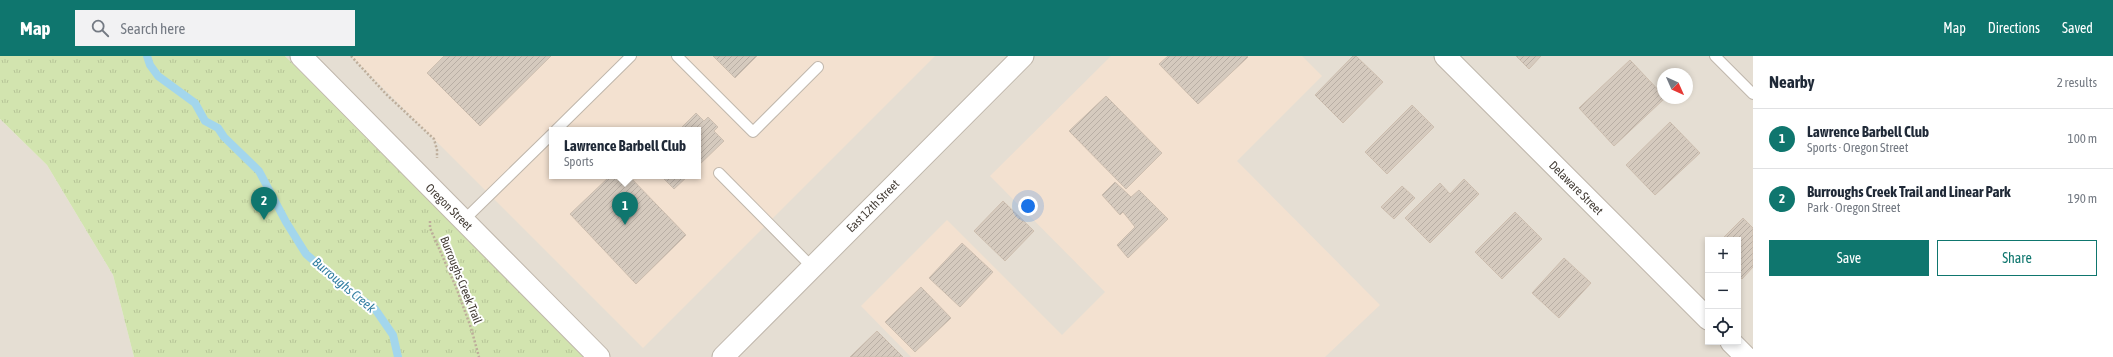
<!DOCTYPE html>
<meta charset="utf-8">
<style>
:root{--surface:#fff;--page:#f2f2f3;--text:#1f2937;--muted:#747a83;--line:#e0e1e3;--accent:#0f766e}
body{margin:0;font-family:"Asap Condensed",sans-serif;background:var(--page);color:var(--text)}
.controls{position:absolute;right:12px;bottom:12px;display:grid;overflow:hidden;border-radius:0px;box-shadow:0 2px 6px #0003}
.controls button{width:36px;height:36px;display:grid;place-items:center;padding:0;border:0;border-bottom:1px solid var(--line);background:var(--surface);color:var(--text);font:20px sans-serif}
.compass{position:absolute;left:1657px;top:12px;width:36px;height:36px;border-radius:50%;background:var(--surface);box-shadow:0 2px 6px #0003;rotate:135deg}
.you{position:absolute;left:1028px;top:150px;width:14px;height:14px;margin:-10px;border:3px solid #fff;border-radius:50%;background:#1a73e8;box-shadow:0 0 0 6px #1a73e833}
.badge{display:grid;place-items:center;width:26px;height:26px;border-radius:50%;background:var(--accent);color:#fff;font-size:13px;font-weight:700}
.pin{position:absolute;translate:-50% -33px;filter:drop-shadow(0 1px 2px #0008)}
.pin::after{content:'';position:absolute;top:21px;width:14px;height:12px;background:inherit;clip-path:polygon(0 0,100% 0,50% 100%)}
.popup{position:absolute;left:549px;top:71px;width:152px;height:52px;box-sizing:border-box;display:grid;place-content:center;border-radius:0px;background:var(--surface);filter:drop-shadow(0 1px 3px #0005);font-size:13px;white-space:nowrap;color:var(--muted)}
.popup b{font-size:15px;color:var(--text)}
.popup::after{content:'';position:absolute;left:50%;top:100%;margin-left:-8px;border:8px solid transparent;border-top-color:var(--surface)}
.list{margin:0;padding:0;list-style:none}
h2{display:flex;justify-content:space-between;align-items:center;height:52px;margin:0;padding:0 16px;font-size:17px}
h2 small{font-size:13px;font-weight:400;color:var(--muted)}
.list li{display:grid;grid-template-columns:26px 1fr auto;gap:12px;align-items:center;box-sizing:border-box;height:60px;padding:0 16px;border-top:1px solid var(--line)}
.list b{display:block;font-size:15px;white-space:nowrap}
.list p{margin:0;font-size:13px;white-space:nowrap;color:var(--muted)}
.list em{font-size:13px;font-style:normal;color:var(--muted)}
.actions{display:flex;gap:8px;padding:12px 16px}
.actions a{flex:1;padding:9px 0;border:1px solid var(--accent);border-radius:0px;text-align:center;font-size:14px;color:var(--accent)}
.actions .main{background:var(--accent);color:#fff}
.icon{flex:none;width:22px;height:22px;fill:none;stroke:currentColor;stroke-width:2;stroke-linecap:round;stroke-linejoin:round}
.map{position:relative;flex:none;width:1753px;height:301px;overflow:hidden}
header{display:flex;align-items:center;gap:24px;box-sizing:border-box;height:56px;padding:0 20px;background:var(--accent);color:#fff}
header strong{font-size:19px}
nav{display:flex;gap:22px;margin-inline-start:auto;font-size:14px}
.search{width:280px;height:36px;background:var(--page);display:flex;align-items:center;gap:10px;box-sizing:border-box;padding:0 14px;border-radius:0px;color:var(--muted);font-size:15px}
main{display:flex}
aside{flex:1;background:var(--surface)}
.map>svg:first-child{display:block}
</style>
<header>
<strong>Map</strong>
<div class="search"><svg class="icon" aria-label="search" viewBox="0 0 24 24"><circle cx="10" cy="10" r="6"/><path d="M15 15l6 6"/></svg>Search here</div>
<nav><a>Map</a><a>Directions</a><a>Saved</a></nav>
</header>
<main>
<div class="map">
<svg width="1753" height="301" viewBox="0 0 1753 301">
<defs>
<pattern id="grass-tufts" width="24" height="20" patternUnits="userSpaceOnUse"><rect width="24" height="20" fill="#d2e4af"/><path d="M3 7l-1-3M5 7V3M7 7l1-3M15 17l-1-3M17 17v-4M19 17l1-3" fill="none" stroke="#b6c497"/></pattern>
<pattern id="building-hatch" width="6" height="6" patternUnits="userSpaceOnUse"><rect width="6" height="6" fill="#d5cabe"/><path d="M-1 1l2-2M0 6l6-6M5 7l2-2" fill="none" stroke="#b8aea4"/></pattern>
</defs>
<rect width="100%" height="100%" fill="#f1ece5"/>
<path fill="#e5ded3" fill-rule="evenodd" d="M285 0H1753V301H584ZM1663 18H1687V42H1663ZM552 74H698V120H552ZM1708 184H1738V286H1708Z
M0 63 47 109 113 219 134 301H0Z"/>
<path fill="#f3e1d0" fill-rule="evenodd" d="M351 0H935L643 292ZM552 74H698V120H552Z
M1111 0H1302L1322 20 1237 105 1380 249 1325 301H911L861 250 947 164 1062 279 1105 236 990 120Z"/>
<path fill="url(#grass-tufts)" d="M0 0H285L584 301H134L113 219 47 109 0 63Z"/>
<g fill="none" stroke-linecap="round" stroke-linejoin="round">
<path stroke="#a3d6ec" stroke-width="8" d="M147 0 150 9 158 20 195 47 205 65 218 72 224 81 259 115 286 166 306 198 344 231 375 253 393 279 398 301"/>
</g>
<path fill="url(#building-hatch)" stroke="#cdbeaf" d="M444 0H551L480 70 427 17Z
M713 0H757L735 22Z
M1168 0H1247L1248 1 1198 48 1159 8Z
M1353 0H1356L1383 26 1343 67 1315 39Z
M1516 0H1541L1529 13Z
M1630 4 1663 39V42H1665L1614 90 1579 52Z
M1106 40 1162 97 1126 133 1069 75Z
M1412 49 1434 71 1387 118 1365 96Z
M696 57 704 65 708 61 718 71 714 75 724 85 698 110V74H679Z
M1670 66 1700 97 1655 139 1626 109Z
M610 120H629L686 179 636 228 570 158Z
M661 120H688L674 133Z
M1464 123 1479 138 1430 187 1405 162 1440 127 1450 138Z
M1115 126 1131 141 1139 134 1168 163 1128 202 1117 189 1135 171 1123 156 1120 159 1102 139Z
M1402 130 1415 142 1394 163 1381 151Z
M1003 145 1034 175 1005 205 974 175Z
M1515 156 1542 183 1502 223 1475 196Z
M1743 162 1753 172V211L1742 223 1738 219V184H1721Z
M962 187 993 216 960 251 929 222Z
M1564 202 1591 227 1559 262 1532 237Z
M921 231 951 262 915 296 885 266Z
M877 275 903 301H850Z"/>
<g fill="none" stroke-linecap="round" stroke-linejoin="round">
<g stroke="#bfb6ab" stroke-width="12">
<path id="service" d="M677 0 753 76 818 11
M1715 0 1753 38
M556 74 631 0
M719 117 812 211
M463 165 552 78"/>
</g>
<g stroke="#bfb6ab" stroke-width="23">
<path id="minor" d="M301 0 599 301
M1445 0 1708 263
M1731 286 1746 301
M723 301 1023 0"/>
</g>
<path stroke="#bdad9a" stroke-width="2.5" stroke-dasharray="2 2" stroke-linecap="butt" d="M351 0 386 38 434 83 437 94V102
M430 165V172L456 231 471 272 479 301"/>
<use href="#service" stroke="#fff" stroke-width="10"/>
<use href="#minor" stroke="#fff" stroke-width="21"/>
</g>
<g text-anchor="middle" dominant-baseline="central" stroke-width="4" stroke-linejoin="round" paint-order="stroke">
<g font-size="12" fill="#433c35" stroke="#fff">
<text transform="translate(1576 132) rotate(45)">Delaware Street</text>
<text transform="translate(873 150) rotate(-45)">East 12th Street</text>
<text transform="translate(449 151) rotate(45)">Oregon Street</text>
<text transform="translate(461 224) rotate(68)">Burroughs Creek Trail</text>
</g>
<g font-size="13" font-style="italic" fill="#327ea1" stroke="#fff">
<text transform="translate(344 229) rotate(40)">Burroughs Creek</text>
</g>
</g>
</svg>
<div class="controls">
<button>+</button>
<button>−</button>
<button><svg class="icon" aria-label="locate" viewBox="0 0 24 24"><circle cx="12" cy="12" r="6"/><path d="M12 2v4M12 18v4M2 12h4M18 12h4"/></svg></button>
</div>
<svg class="compass" viewBox="-18 -18 36 36"><path d="M0-13l5 13h-10z" fill="#e53935"/><path d="M0 13l5-13h-10z" fill="#747a83"/></svg>
<div class="you"></div>
<div class="pin badge" style="left:625px;top:169px">1</div>
<div class="popup"><b>Lawrence Barbell Club</b>Sports</div>
<div class="pin badge" style="left:264px;top:164px">2</div>
</div>
<aside>
<h2>Nearby<small>2 results</small></h2>
<ul class="list">
<li><span class="badge">1</span><div><b>Lawrence Barbell Club</b><p>Sports · Oregon Street</p></div><em>100 m</em></li>
<li><span class="badge">2</span><div><b>Burroughs Creek Trail and Linear Park</b><p>Park · Oregon Street</p></div><em>190 m</em></li>
</ul>
<div class="actions"><a class="main">Save</a><a>Share</a></div>
</aside>
</main>
